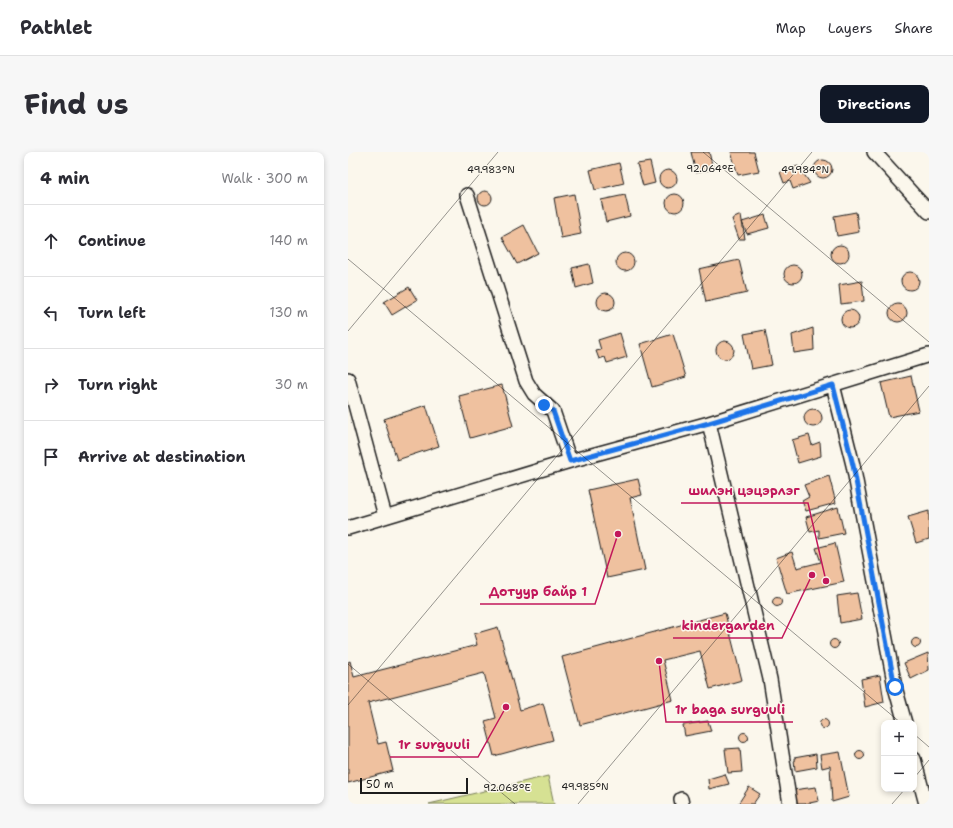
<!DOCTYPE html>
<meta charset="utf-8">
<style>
:root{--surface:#fff;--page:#f7f7f7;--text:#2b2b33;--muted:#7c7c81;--line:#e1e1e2;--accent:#111827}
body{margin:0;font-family:"Shantell Sans",sans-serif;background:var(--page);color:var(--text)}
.controls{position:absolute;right:12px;bottom:12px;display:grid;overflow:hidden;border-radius:8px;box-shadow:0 2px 6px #0003}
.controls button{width:36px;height:36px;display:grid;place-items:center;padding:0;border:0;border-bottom:1px solid var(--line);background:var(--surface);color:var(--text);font:20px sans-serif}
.scale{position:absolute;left:12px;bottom:10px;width:108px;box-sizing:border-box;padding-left:4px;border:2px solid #1c1c1c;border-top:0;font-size:11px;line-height:14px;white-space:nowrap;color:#1c1c1c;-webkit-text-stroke:3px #fbf7ec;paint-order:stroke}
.stop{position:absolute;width:12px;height:12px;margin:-9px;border:3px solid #1a73e8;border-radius:50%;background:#fff}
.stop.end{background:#1a73e8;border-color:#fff;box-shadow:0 1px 4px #0008}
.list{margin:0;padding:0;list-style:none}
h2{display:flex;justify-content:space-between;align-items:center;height:52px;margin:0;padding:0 16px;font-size:17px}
h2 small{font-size:13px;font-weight:400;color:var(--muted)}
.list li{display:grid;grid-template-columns:26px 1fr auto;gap:12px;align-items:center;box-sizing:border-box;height:72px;padding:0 16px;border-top:1px solid var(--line)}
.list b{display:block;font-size:15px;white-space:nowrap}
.list em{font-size:13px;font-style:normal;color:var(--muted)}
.icon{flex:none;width:22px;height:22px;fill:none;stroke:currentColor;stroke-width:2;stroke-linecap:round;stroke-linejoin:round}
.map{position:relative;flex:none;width:581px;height:652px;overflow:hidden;border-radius:8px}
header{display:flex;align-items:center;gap:24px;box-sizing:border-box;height:56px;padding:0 20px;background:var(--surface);border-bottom:1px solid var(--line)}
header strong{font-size:19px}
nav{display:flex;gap:22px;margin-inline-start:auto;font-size:14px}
.intro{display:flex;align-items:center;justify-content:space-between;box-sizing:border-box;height:96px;padding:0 24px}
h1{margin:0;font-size:28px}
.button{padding:10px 18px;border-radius:8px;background:var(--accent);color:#fff;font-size:14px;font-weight:700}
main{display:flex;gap:24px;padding:0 24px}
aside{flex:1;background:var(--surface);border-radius:8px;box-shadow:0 2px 6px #0003}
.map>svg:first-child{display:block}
</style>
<header>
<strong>Pathlet</strong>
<nav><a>Map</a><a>Layers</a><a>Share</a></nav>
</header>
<div class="intro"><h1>Find us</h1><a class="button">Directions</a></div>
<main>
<aside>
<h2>4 min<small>Walk · 300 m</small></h2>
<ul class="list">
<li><svg class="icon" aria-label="ahead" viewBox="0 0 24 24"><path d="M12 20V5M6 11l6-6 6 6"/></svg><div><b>Continue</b></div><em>140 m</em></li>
<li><svg class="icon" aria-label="left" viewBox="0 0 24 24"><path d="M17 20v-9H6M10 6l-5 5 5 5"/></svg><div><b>Turn left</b></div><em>130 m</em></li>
<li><svg class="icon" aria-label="right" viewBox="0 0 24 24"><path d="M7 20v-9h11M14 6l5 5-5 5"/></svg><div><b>Turn right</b></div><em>30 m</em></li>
<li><svg class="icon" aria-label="arrive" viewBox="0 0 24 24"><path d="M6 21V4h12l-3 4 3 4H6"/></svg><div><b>Arrive at destination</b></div></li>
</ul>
</aside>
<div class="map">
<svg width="581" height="652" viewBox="0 0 581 652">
<rect width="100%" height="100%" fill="#fbf7ec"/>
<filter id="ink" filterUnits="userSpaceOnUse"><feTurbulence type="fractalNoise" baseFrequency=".025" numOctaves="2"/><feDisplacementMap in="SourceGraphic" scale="8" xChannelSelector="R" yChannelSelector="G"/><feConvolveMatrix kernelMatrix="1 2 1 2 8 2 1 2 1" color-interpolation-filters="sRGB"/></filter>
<g filter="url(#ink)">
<path fill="#d6e193" stroke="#797e58" d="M200 624 206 652H81Z"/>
<path fill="#efc19f" stroke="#1c1c1c" d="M343 0H361L365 17 348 21Z
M383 0H406L411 19 390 23Z
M466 17a9 9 0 1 1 18 0a9 9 0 1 1-18 0Z
M302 10 307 31 295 34 289 12Z
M271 11 276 31 247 38 242 18Z
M450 14 462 31 445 37 442 29 436 31 432 20Z
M311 27a9 9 0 1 1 18 0a9 9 0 1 1-18 0Z
M130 46a7 7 0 1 1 14 0a7 7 0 1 1-14 0Z
M226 42 233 82 213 86 206 46Z
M318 51a9 9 0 1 1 18 0a9 9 0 1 1-18 0Z
M277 43 282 64 258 70 253 48Z
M508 60 511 80 489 84 486 64Z
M393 63 397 87H391L384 67Z
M417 63 421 76 399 82 394 70Z
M176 73 190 101 169 112 154 85Z
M483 102a9 9 0 1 1 18 0a9 9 0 1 1-18 0Z
M268 110a9 9 0 1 1 18 0a9 9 0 1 1-18 0Z
M391 108 399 141 358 150 351 117Z
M241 112 245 131 228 136 224 116Z
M436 122a9 9 0 1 1 18 0a9 9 0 1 1-18 0Z
M553 129a9 9 0 1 1 18 0a9 9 0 1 1-18 0Z
M514 129 516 149 493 152 491 133Z
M61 135 69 148 44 163 36 150Z
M249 150a9 9 0 1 1 18 0a9 9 0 1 1-18 0Z
M541 161a9 9 0 1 1 18 0a9 9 0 1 1-18 0Z
M493 167a9 9 0 1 1 18 0a9 9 0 1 1-18 0Z
M465 176 466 198 446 201 444 183Z
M417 178 424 213 403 217 396 182Z
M272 181 279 205 259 211 257 205 251 207 248 199 253 198 250 188Z
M325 182 338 225 304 235 292 192Z
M368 198a9 9 0 1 1 18 0a9 9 0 1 1-18 0Z
M563 224 571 259 541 265 533 231Z
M154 233 165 274 122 286 111 244Z
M78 253 91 294 49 308 36 267Z
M456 266a9 9 0 1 1 18 0a9 9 0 1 1-18 0Z
M461 283 464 293 472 290 473 304 450 311 444 288Z
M481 324 488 351 458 359 454 349 461 345 456 333Z
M290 327 294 343 282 346 297 418 259 426 240 338Z
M490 355 496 381 471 386V378L462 380 458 365Z
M581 359V387L568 391 560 365Z
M487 391 496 430 439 442 428 406 444 400 449 416 473 410 468 396Z
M509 441 514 467 492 471 489 444Z
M424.5 450a4.5 4.5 0 1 1 9 0a4.5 4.5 0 1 1-9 0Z
M377 461 394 528 362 537 352 499 315 508 325 548 232 573 214 505Z
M150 475 172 558 195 551 205 588 146 604 137 569 148 566 136 521 20 551 30 592 38 590 45 619 0 631V510L2 509 6 525 129 493 126 482Z
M563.5 491a4.5 4.5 0 1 1 9 0a4.5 4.5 0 1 1-9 0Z
M481.5 492a4.5 4.5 0 1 1 9 0a4.5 4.5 0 1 1-9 0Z
M580 501 581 518 563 527 556 511Z
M532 523 536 550 517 555 513 527Z
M471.5 572a4.5 4.5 0 1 1 9 0a4.5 4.5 0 1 1-9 0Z
M360 569 363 579 337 584 335 573Z
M391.5 585a4.5 4.5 0 1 1 9 0a4.5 4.5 0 1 1-9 0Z
M392 596 394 620 380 621 377 597Z
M507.5 603a4.5 4.5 0 1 1 9 0a4.5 4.5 0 1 1-9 0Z
M492 600 501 645 484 650 482 614 474 616 472 603Z
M468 602 469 615 447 619 446 606Z
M377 622 381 632 361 637 360 627Z
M401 635 412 642 405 652H390Z
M468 635 471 649 457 652H448L445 638Z"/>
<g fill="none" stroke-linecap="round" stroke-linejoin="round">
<g stroke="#1c1c1c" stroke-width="16">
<path id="minor" d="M526 0 581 60
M119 43 178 229 186 242 205 259 222 309
M0 227 37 364
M485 233 505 313 547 535 557 571
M361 271 422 527 442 652
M0 376 222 309 361 271 581 203
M566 607 578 652
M333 647 334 652"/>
</g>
<use href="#minor" stroke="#fbf7ec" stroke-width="13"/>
</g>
</g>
<g fill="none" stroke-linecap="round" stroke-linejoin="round" filter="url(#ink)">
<path stroke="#1a73e8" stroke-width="5" d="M196 253 205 259 222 309 361 271 485 233 505 313 547 535"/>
</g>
<path fill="none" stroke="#1c1c1c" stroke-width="1" stroke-opacity="0.45" d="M355 0 581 190M0 107 553 571M0 179 150 0M0 512 167 652M0 553 464 0M566 582 581 595M566 626 581 608M230 652 581 234M544 652 557 637"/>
<g font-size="10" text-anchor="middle" fill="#1c1c1c" stroke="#fbf7ec" stroke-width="3" stroke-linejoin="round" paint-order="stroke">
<text x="362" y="20">92.064°E</text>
<text x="143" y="21">49.983°N</text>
<text x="457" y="21">49.984°N</text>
<text x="237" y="638">49.985°N</text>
<text x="159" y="639">92.068°E</text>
</g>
<path fill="none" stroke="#c2185b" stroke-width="1.5" d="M478 429L460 351H333M270 382L247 452H132M464 423L434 486H325M311 509L318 570H445M158 555L130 605H42"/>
<g fill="#c2185b" stroke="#fbf7ec" stroke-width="1.5">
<circle cx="478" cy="429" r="4"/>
<circle cx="270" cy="382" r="4"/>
<circle cx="464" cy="423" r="4"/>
<circle cx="311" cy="509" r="4"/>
<circle cx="158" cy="555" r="4"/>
</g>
<g font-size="13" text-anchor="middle" font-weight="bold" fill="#c2185b" stroke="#fbf7ec" stroke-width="3" stroke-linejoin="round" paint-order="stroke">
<text x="396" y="343">шилэн цэцэрлэг</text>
<text x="190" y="444">Дотуур байр 1</text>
<text x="380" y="478">kindergarden</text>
<text x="382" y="562">1r baga surguuli</text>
<text x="86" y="597">1r surguuli</text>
</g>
</svg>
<div class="controls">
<button>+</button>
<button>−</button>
</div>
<div class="scale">50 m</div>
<div class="stop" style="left:547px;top:535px"></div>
<div class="stop end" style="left:196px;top:253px"></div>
</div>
</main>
